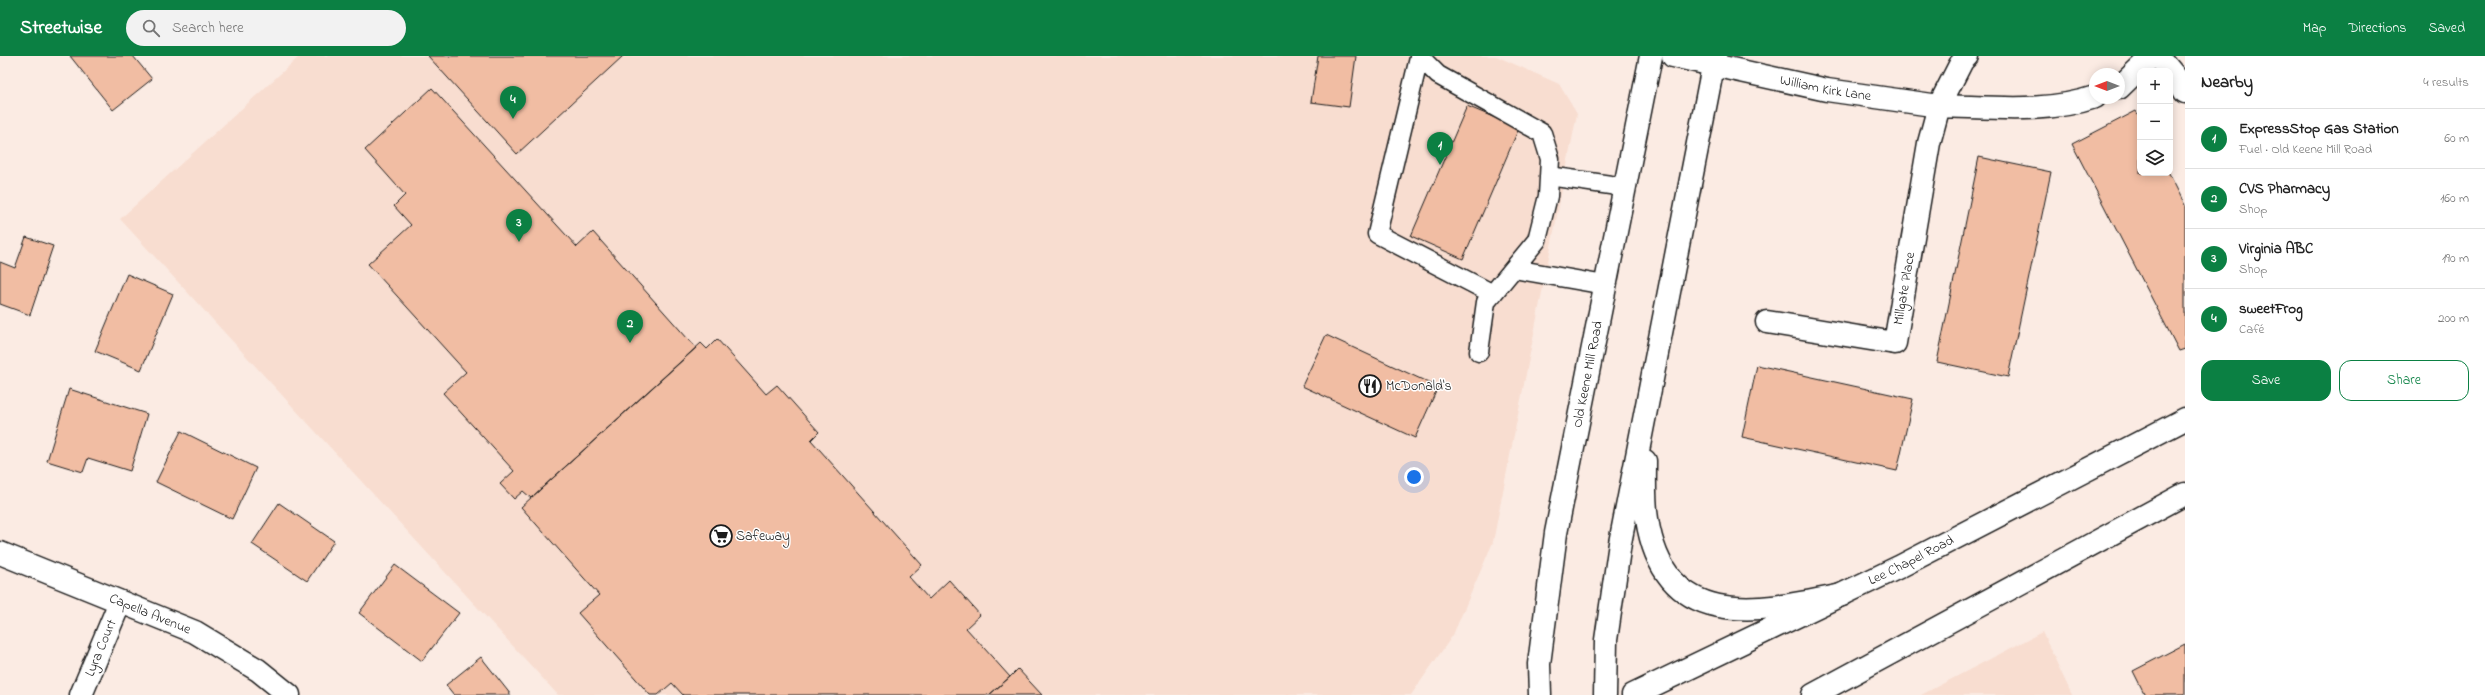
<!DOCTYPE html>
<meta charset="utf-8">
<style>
:root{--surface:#fff;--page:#f2f2f2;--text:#222;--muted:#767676;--line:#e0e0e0;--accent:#0b8043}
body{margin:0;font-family:"Indie Flower",sans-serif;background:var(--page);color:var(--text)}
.controls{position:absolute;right:12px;top:12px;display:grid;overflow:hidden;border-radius:8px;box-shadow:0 2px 10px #0003}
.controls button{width:36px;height:36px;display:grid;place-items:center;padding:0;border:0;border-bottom:1px solid var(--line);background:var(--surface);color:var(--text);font:20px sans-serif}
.compass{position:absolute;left:2089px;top:12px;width:36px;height:36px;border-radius:50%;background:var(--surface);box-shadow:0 2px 10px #0003;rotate:270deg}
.you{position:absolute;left:1414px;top:421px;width:14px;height:14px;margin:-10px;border:3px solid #fff;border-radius:50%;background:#1a73e8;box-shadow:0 0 0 6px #1a73e833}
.badge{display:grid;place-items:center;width:26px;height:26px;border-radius:50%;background:var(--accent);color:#fff;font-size:13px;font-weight:700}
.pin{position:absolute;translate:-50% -33px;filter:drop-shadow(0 1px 2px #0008)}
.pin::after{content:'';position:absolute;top:21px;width:14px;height:12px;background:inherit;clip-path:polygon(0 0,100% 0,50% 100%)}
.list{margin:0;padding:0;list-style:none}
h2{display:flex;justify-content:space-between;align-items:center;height:52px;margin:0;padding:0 16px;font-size:17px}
h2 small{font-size:13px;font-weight:400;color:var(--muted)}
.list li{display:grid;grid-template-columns:26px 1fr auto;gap:12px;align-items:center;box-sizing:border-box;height:60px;padding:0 16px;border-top:1px solid var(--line)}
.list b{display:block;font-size:15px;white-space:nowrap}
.list p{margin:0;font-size:13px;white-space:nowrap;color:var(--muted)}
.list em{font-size:13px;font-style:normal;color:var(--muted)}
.actions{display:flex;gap:8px;padding:12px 16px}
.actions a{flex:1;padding:9px 0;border:1px solid var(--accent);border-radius:12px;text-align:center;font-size:14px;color:var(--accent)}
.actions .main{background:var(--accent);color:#fff}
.icon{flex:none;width:22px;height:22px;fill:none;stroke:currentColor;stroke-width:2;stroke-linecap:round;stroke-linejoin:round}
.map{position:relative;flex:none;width:2185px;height:639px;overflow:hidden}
header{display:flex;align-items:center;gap:24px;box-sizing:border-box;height:56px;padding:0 20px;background:var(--accent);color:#fff}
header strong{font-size:19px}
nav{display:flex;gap:22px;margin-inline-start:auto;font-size:14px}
.search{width:280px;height:36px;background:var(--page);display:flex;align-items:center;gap:10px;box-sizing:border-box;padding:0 14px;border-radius:22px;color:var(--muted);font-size:15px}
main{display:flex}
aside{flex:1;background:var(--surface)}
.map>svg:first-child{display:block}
</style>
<header>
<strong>Streetwise</strong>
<div class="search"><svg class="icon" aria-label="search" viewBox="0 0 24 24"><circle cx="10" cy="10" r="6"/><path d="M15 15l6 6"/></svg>Search here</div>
<nav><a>Map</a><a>Directions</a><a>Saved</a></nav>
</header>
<main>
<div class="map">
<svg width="2185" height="639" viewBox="0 0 2185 639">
<rect width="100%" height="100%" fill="#fbebe3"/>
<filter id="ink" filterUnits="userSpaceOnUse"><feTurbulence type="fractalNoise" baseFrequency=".025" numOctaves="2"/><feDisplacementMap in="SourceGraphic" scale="8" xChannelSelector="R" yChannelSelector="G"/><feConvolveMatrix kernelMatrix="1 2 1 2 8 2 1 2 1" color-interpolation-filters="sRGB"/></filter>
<g filter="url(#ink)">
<path fill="#f8ddd0" d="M300 0H1496L1559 28 1577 58 1493 486 1453 579 1411 639H558L120 163Z
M2042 576 2072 639H1921Z"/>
<path fill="#f1bda3" stroke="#1c1c1c" d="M70 0H133L152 23 113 54Z
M428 0H623L517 98Z
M1318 0H1356L1349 51 1311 46Z
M432 32 577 191 593 176 696 292 531 442 523 435 514 443 500 428 514 415 443 337 466 316 368 208 411 169 394 150 405 139 365 94Z
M1467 50 1519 72 1463 203 1411 180Z
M2136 55 2140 62V117H2169L2185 149V293L2179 295 2072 88Z
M1979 101 2051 116 2008 321 1937 306Z
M26 181 53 190 30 259 0 248V206L15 212Z
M127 218 173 238 141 314 95 295Z
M1326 279 1438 331 1415 382 1302 330Z
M717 283 766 338 777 329 819 376 811 384 922 509 909 521 929 543 949 524 980 559 966 572 1010 621 989 639H683L672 627 658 639H650L578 557 599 539 521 451 701 287 707 293Z
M1757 309 1913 343 1897 415 1742 381Z
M69 333 147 358 130 415 88 402 83 416 47 405Z
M181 375 256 412 232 463 156 426Z
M279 447 334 485 307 525 252 488Z
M395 509 459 557 422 605 359 557Z
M2185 588V639H2145L2133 615Z
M481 601 511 639H454L446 629Z
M1018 613 1042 639H989L1010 621Z"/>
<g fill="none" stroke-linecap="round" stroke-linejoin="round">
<g stroke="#1c1c1c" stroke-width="21">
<path id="service" d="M1419 0 1438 19 1542 77 1550 103 1548 140 1537 184 1486 246 1479 296
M1419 2 1377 178 1493 238
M1549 120 1624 131
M1514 213 1605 229"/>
</g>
<g stroke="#1c1c1c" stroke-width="25">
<g id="minor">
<path id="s1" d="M1673 0 1827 34 1939 50 1962 5 1967 0"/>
<path d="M2158 0 2178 24 2185 36"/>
<path d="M2119 32 2152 0"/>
<path id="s2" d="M1767 266 1895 287 1929 87 1939 50C1991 51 2045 58 2095 41"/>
<path id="s3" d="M0 497 195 576 258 614 289 639"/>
<path id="s4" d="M81 639 120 546"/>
</g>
</g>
<g stroke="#1c1c1c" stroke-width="25">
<g id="secondary">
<path id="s5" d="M1633 639 1899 511 2185 363"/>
<path d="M1813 639 2185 438"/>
</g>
</g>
<g stroke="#1c1c1c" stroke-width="25">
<g id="primary">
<path d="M1645 405C1645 424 1644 444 1647 463 1665 577 1758 556 1842 539"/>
<path id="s6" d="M1540 639 1539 608 1556 477 1651 0"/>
<path d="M1605 639 1606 584 1620 487 1715 0"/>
</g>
</g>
<use href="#service" stroke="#fff" stroke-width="18"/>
<use href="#minor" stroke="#fff" stroke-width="22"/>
<use href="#secondary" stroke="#fff" stroke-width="22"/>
<use href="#primary" stroke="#fff" stroke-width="22"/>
</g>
</g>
<defs>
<g id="restaurant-ring" transform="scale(1.15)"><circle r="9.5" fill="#fff" stroke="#1c1c1c" stroke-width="1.5"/><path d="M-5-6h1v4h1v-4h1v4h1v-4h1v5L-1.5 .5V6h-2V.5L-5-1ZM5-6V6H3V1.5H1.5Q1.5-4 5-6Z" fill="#1c1c1c"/></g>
<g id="supermarket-ring" transform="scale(1.15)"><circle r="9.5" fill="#fff" stroke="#1c1c1c" stroke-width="1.5"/><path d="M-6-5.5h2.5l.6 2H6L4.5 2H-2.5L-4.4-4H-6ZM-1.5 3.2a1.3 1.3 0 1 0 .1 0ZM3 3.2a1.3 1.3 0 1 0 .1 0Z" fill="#1c1c1c"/></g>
</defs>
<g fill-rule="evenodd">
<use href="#restaurant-ring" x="1370" y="330"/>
<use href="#supermarket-ring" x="721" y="480"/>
</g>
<g text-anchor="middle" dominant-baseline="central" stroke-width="3" stroke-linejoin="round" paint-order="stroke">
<g font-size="14" fill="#1c1c1c" stroke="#fff">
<text stroke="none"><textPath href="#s1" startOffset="156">William Kirk Lane</textPath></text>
<text stroke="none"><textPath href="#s2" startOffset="185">Millgate Place</textPath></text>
<text stroke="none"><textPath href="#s6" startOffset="325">Old Keene Mill Road</textPath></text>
<text stroke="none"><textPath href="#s5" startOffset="309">Lee Chapel Road</textPath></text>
<text stroke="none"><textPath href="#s3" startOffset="162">Capella Avenue</textPath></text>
<text stroke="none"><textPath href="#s4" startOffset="51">Lyra Court</textPath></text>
</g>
<g font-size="14" fill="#1c1c1c" stroke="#fff" text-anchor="start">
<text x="1386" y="330">McDonald's</text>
<text x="736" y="480">Safeway</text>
</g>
</g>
</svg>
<div class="controls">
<button>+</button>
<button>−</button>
<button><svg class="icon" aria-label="layers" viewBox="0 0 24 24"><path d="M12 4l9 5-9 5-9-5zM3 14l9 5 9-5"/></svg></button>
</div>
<svg class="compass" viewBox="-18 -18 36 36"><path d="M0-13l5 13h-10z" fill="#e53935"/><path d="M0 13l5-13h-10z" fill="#767676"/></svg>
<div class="you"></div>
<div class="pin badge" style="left:1440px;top:109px">1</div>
<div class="pin badge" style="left:630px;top:287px">2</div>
<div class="pin badge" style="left:519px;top:186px">3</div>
<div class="pin badge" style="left:513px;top:63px">4</div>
</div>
<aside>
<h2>Nearby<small>4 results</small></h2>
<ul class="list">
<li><span class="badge">1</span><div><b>ExpressStop Gas Station</b><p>Fuel · Old Keene Mill Road</p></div><em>60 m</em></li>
<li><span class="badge">2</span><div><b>CVS Pharmacy</b><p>Shop</p></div><em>160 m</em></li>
<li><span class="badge">3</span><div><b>Virginia ABC</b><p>Shop</p></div><em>190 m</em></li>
<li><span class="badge">4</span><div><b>sweetFrog</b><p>Café</p></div><em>200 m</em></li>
</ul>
<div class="actions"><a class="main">Save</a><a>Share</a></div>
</aside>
</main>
